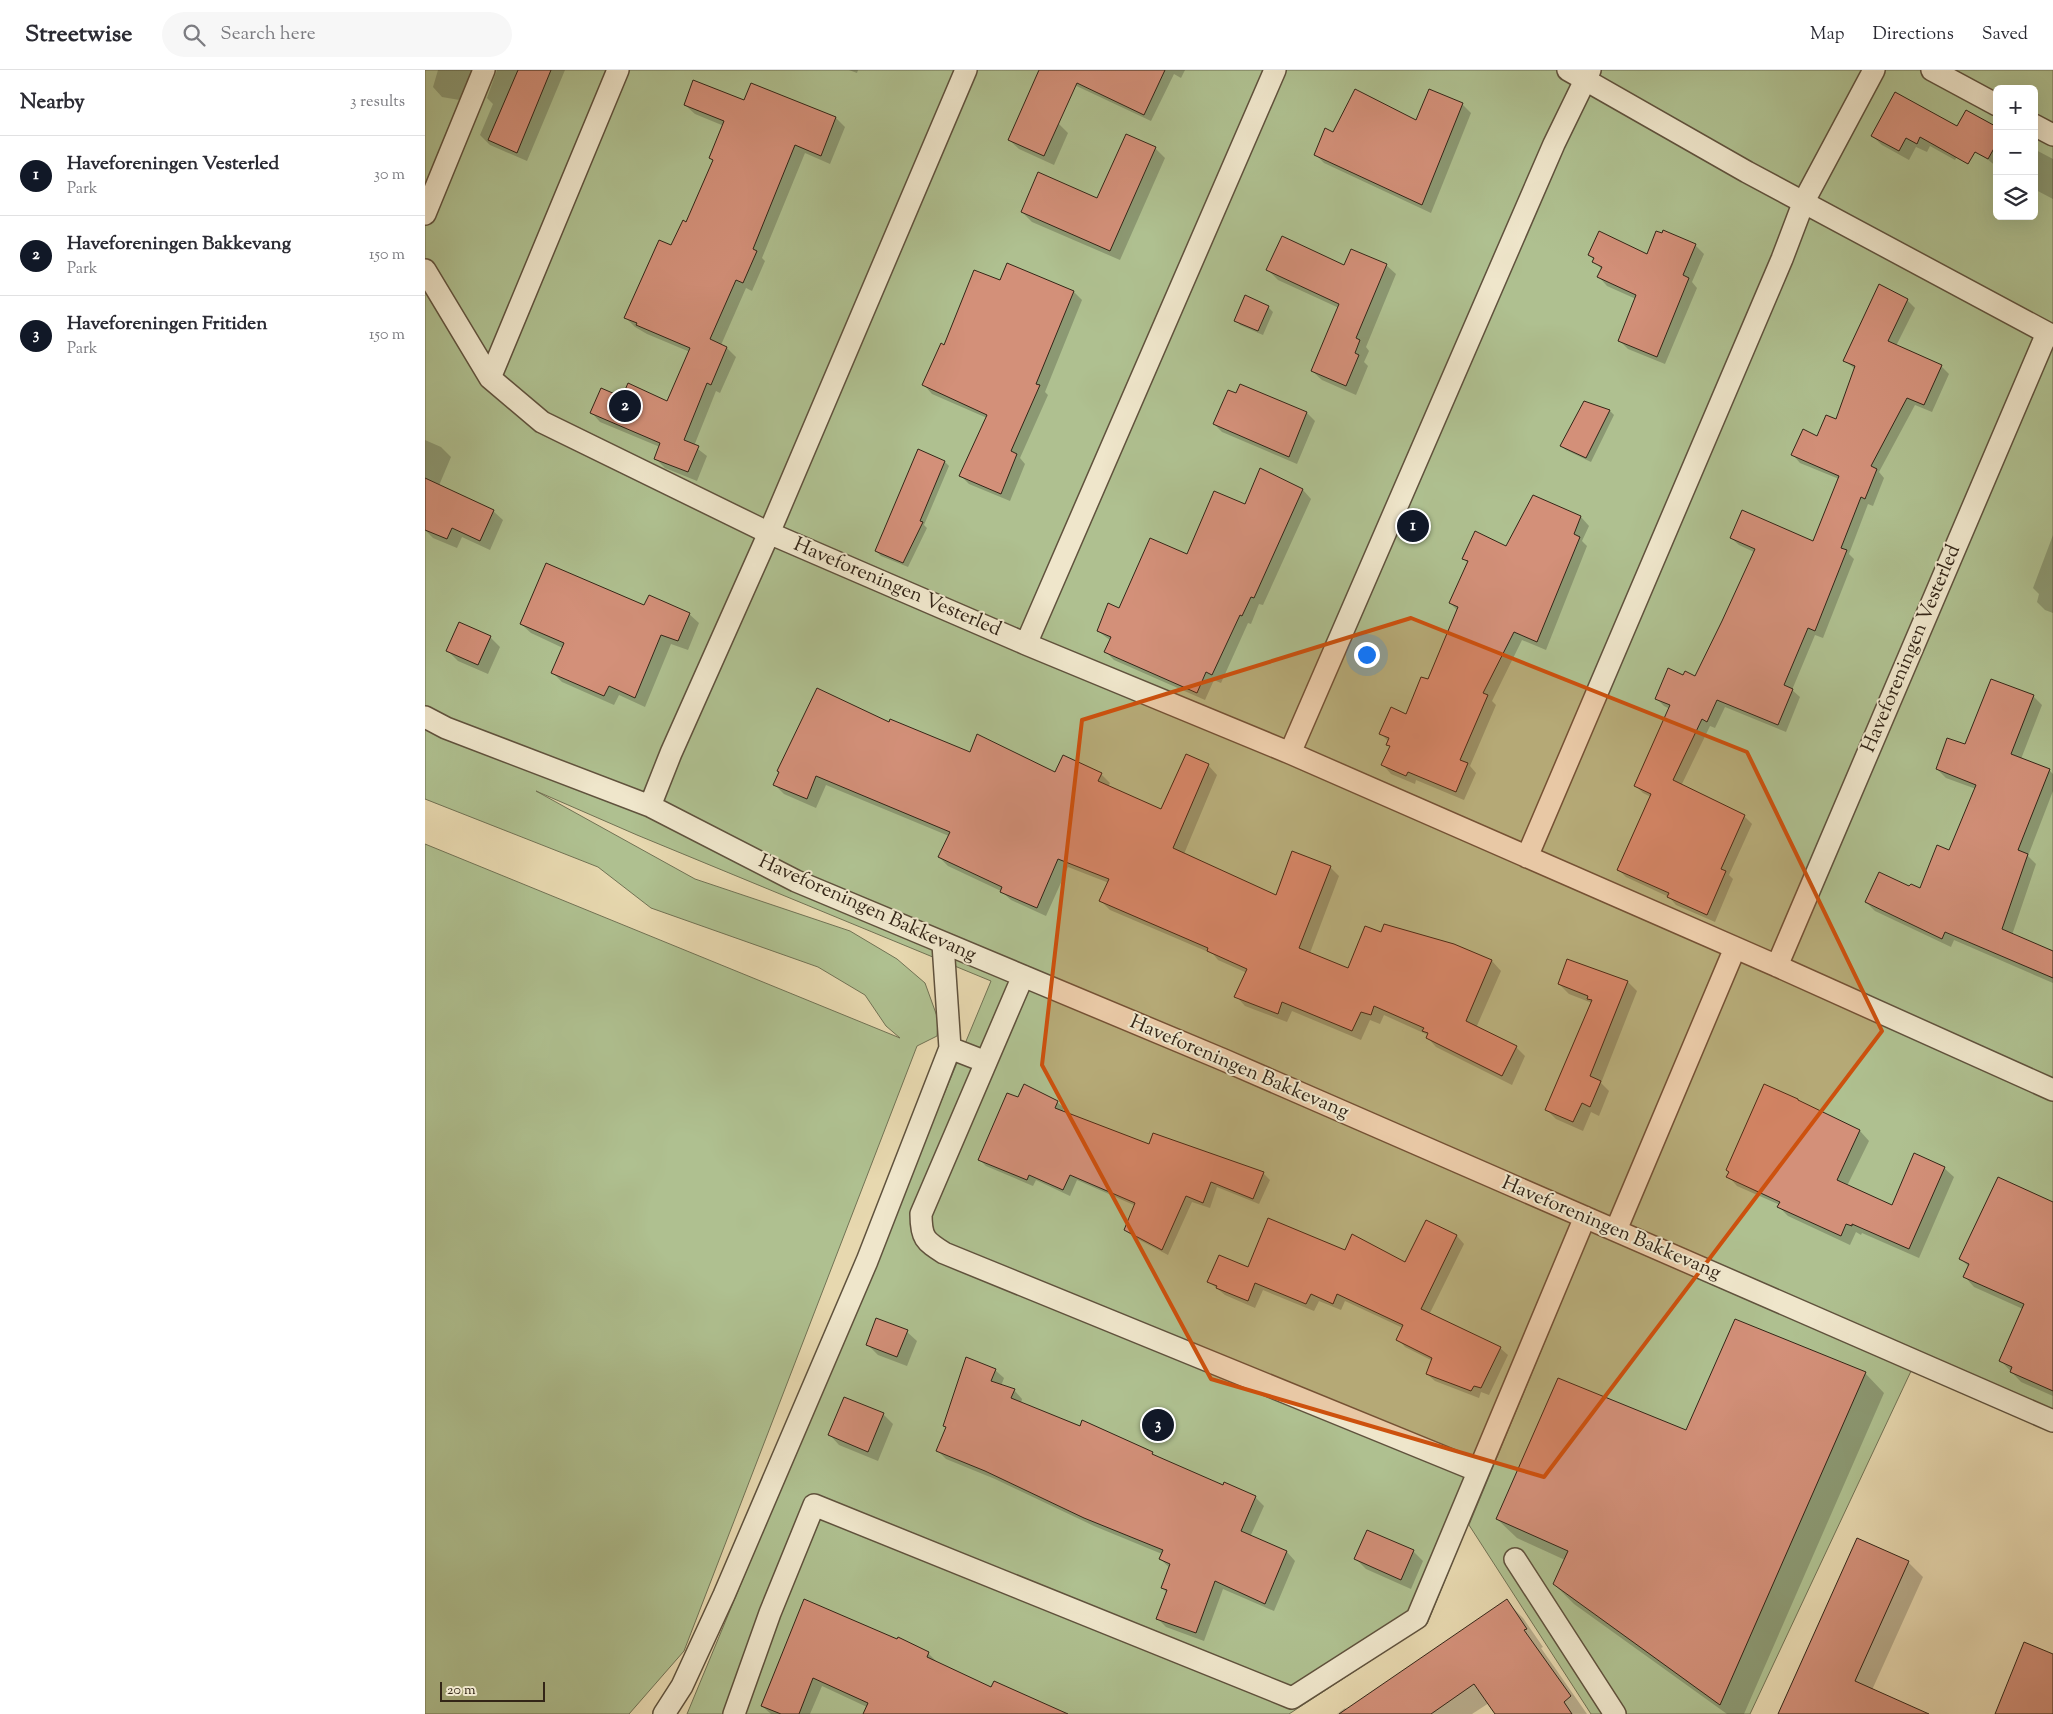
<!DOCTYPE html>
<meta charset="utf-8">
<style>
:root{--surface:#fff;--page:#f7f7f7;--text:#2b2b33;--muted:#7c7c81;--line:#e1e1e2;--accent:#111827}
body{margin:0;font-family:"Sorts Mill Goudy",serif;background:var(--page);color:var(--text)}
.controls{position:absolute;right:15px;top:15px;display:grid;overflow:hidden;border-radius:8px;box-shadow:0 5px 20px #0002}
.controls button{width:45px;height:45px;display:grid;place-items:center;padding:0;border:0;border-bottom:1px solid var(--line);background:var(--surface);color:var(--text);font:25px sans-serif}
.scale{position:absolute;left:15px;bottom:12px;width:105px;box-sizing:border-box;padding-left:5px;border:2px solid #332517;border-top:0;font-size:14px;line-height:18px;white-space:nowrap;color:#332517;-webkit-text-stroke:4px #efe6cb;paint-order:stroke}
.you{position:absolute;left:941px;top:584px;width:18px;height:18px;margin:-12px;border:4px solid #fff;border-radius:50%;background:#1a73e8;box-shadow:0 0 0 8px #1a73e833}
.badge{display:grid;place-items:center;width:32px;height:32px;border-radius:50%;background:var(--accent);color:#fff;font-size:16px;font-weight:700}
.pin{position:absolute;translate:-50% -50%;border:2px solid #fff;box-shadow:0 1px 5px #0006}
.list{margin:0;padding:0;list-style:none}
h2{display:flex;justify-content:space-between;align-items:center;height:65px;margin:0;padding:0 20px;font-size:21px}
h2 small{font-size:16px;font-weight:400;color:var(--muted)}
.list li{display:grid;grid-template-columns:32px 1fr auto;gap:15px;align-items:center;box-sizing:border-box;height:80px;padding:0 20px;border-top:1px solid var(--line)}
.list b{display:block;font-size:19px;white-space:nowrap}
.list p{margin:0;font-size:16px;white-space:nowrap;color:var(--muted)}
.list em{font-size:16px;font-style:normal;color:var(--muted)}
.icon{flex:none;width:28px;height:28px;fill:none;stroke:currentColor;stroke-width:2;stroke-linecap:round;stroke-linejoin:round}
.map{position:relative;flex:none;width:1628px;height:1644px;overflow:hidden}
header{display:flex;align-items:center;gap:30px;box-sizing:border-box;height:70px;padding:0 25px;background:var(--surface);border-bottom:1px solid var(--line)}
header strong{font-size:24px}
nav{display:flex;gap:28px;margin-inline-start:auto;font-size:18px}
.search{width:350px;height:45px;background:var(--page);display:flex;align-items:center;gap:12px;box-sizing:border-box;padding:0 18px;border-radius:28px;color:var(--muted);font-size:19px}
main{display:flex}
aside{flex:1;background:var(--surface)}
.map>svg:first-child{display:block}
</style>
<header>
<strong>Streetwise</strong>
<div class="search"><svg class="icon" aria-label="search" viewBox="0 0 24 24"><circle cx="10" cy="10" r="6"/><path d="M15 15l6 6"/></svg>Search here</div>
<nav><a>Map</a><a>Directions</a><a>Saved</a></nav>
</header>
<main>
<aside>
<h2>Nearby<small>3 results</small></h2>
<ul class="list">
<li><span class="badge">1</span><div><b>Haveforeningen Vesterled</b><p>Park</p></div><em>30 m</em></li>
<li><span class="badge">2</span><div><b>Haveforeningen Bakkevang</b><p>Park</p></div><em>150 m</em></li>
<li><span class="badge">3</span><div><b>Haveforeningen Fritiden</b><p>Park</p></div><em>150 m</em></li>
</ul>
</aside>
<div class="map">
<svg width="1628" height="1644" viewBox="0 0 1628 1644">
<rect width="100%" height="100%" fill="#e7d8af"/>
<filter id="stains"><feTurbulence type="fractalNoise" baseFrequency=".004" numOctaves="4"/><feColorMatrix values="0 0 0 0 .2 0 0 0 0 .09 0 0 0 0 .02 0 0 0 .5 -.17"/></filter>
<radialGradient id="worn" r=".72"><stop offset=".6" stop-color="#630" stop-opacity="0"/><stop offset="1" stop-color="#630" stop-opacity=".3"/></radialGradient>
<path fill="#afc090" stroke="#717254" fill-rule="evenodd" d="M0 0H1628V1351L1165 1157 1002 1554 864 1644H262L566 911 212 765 111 721 270 809 425 861 472 889 500 913 513 949 512 966 492 976 259 1581 204 1644H0V774L475 968 461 956 440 925 393 897 226 838 173 797 0 729ZM1572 19H1609V146H1572Z
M1166 1160 1487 1299 1325 1644H1166L1044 1455Z"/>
<path fill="#0003" d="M13 0H54L46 32 17 27 8 17Z
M72 0H140L102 91 65 75 55 65 68 34 62 28Z
M424 0H433L432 3Z
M637 0H760L756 8 749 4 726 51 643 12Z
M326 15 411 48 420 57 405 94 380 83 337 188 340 191 327 221 321 218 296 275 302 278 311 287 295 323 291 321 269 376 282 386 272 411 240 398 231 389 235 377 175 352 166 342 198 329 243 332 265 282 222 264 210 257 201 248 262 154 289 91 299 56 270 44 260 35 320 32Z
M1037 34 1046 43 1006 143 899 93 891 85 908 63 992 51Z
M633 53 643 63 629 95 594 79 584 70Z
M1572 63V97L1556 84Z
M1447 66 1543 68 1530 90 1505 76 1502 82 1491 77 1484 90 1457 75Z
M730 78 740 88 695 190 607 152 597 142 673 130Z
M1609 79 1628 89V129L1609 119Z
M1270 175 1279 184 1267 212 1272 218 1240 294 1203 279 1194 270 1211 229 1182 216 1174 207 1177 200 1165 185H1223Z
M583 195 649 222 657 230 620 322 623 325 595 388 600 394 585 431 544 414 536 406 562 348 507 324 499 315 520 276 576 212Z
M961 195 971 204 941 277 944 281 939 292 943 296 931 325 897 310 887 301 914 238 853 210 843 200Z
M1482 230 1490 238 1471 276 1516 296 1524 304 1507 342 1490 335 1454 402 1459 408 1448 436 1443 434 1424 484 1429 489 1398 568 1390 565 1367 620 1375 627 1361 662 1300 637 1290 658 1285 656 1256 716 1319 746 1327 754 1304 805 1308 809 1290 852 1251 835 1244 827 1201 807 1194 800 1226 727 1218 723 1210 715 1245 639 1239 636 1231 628 1259 607 1271 608 1329 482 1314 475 1306 468 1389 473 1414 409 1375 393 1368 385 1393 367 1411 350 1430 299 1419 290Z
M843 237 848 242 838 265 815 255 811 250Z
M815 316 882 343 890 351 872 394 797 362 789 354 811 325Z
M1185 341 1189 345 1166 392 1141 380 1136 376Z
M0 370 16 377 26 387 10 425 0 421Z
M520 392 524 396 499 455 502 458 483 497 456 486 451 481Z
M835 400 878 420 886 429 838 535 834 534 826 554 823 553 796 613 789 610 780 630 689 590 681 582 686 571 673 561 695 540 821 436Z
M1109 426 1156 447 1164 456 1157 471 1162 476 1121 580 1097 570 1067 631 1071 635 1045 696 1051 703 1039 730 991 710 990 714 966 704 958 695 966 677 963 674 964 672 956 664 981 646 1003 611 1033 541 1025 533 1043 493 1039 489 1081 478Z
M68 441 78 450 65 480 37 467 32 478 8 468 0 460V454Z
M1628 465V543L1620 540 1612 532 1614 524 1608 518Z
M220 537 264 544 274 553 263 580 246 574 220 637 194 625 189 635 137 612 127 602 138 578 106 563 96 554Z
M65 567 75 577 63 604 33 591 23 581Z
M1608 626 1617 635 1596 689 1624 700 1628 704V721L1603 786 1611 794 1587 865 1628 882V913L1529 870 1526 877 1450 841 1441 832 1485 817 1495 819 1524 781 1551 719 1521 708 1512 699Z
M465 654 545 683 630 704H676L685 713 683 717 737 741 783 695 792 705 759 784 851 827 905 797 914 806 885 883 923 899 956 863 1029 875 1067 891 1076 901 1051 958 1091 977 1100 986 1087 1015 1011 977 1002 967 1003 965 959 945 955 954 945 950 936 970 867 941 862 952 820 936 811 926 822 903 793 890 788 884 685 840 676 831 684 813 643 797 621 846 586 830 576 821 523 796 514 787 524 766 401 715 391 738 359 724 350 715Z
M1203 912 1212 921 1176 1013 1184 1021 1174 1046 1166 1042 1158 1061 1131 1049 1122 1040 1167 933 1144 924 1134 914Z
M594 1029 632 1032 639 1038 637 1042 724 1075 838 1103 845 1110 834 1134 792 1117 785 1138 767 1132 743 1185 707 1166 701 1160 711 1136 652 1110 645 1126 611 1110 608 1116 561 1096 554 1089Z
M1376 1033 1435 1061 1444 1071 1422 1116 1468 1137 1519 1098 1529 1107 1494 1188 1437 1163 1436 1165 1431 1162 1425 1175 1363 1146 1354 1137 1355 1135 1312 1116 1303 1106Z
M1628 1144V1326L1596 1312 1576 1291 1598 1239 1549 1217 1540 1207 1544 1197 1536 1189Z
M1002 1151 1032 1166 1039 1174 1004 1245 1075 1278 1083 1285 1064 1325 1056 1322 1054 1328 1010 1311 1002 1304 1008 1291 980 1277 973 1269 978 1258 920 1231 916 1240 894 1231 889 1241 838 1220 830 1238 800 1225 784 1212 823 1198 920 1181 981 1194Z
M482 1262 492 1271 482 1296 453 1285 443 1275Z
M570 1300 579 1308 576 1316 589 1320 597 1329 596 1333 727 1383 732 1388 798 1417 830 1427 839 1436 825 1467 862 1482 870 1491 849 1541 798 1519 779 1571 741 1557 733 1549 742 1523 737 1518 745 1498 735 1489 737 1484 669 1456 570 1409 521 1389 513 1381 522 1358 519 1356Z
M1440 1303 1459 1323 1319 1644H1302L1149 1534 1129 1514 1140 1490 1092 1468 1072 1449 1262 1362Z
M458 1344 468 1354 453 1391 414 1375 405 1365Z
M988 1481 998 1491 986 1519 941 1499 931 1489Z
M1483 1492 1498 1507 1447 1620 1497 1644H1354Z
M380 1531 503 1583 512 1592 540 1644H440L442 1637 397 1616 385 1644H346L337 1636Z
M1081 1531 1098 1548 1118 1577 1116 1578 1162 1644H1072L1064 1633 1047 1644H912L920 1638 922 1640Z"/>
<path fill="#d39079" stroke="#332517" d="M93 0H126L92 83 63 70Z
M614 0H740L719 45 652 13 619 86 583 70Z
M268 10 319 30 326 13 411 47 396 86 370 75 328 179 332 181 318 213 311 210 285 269 302 277 286 315 282 313 259 370 274 376 263 402 229 389 235 373 165 343 176 318 197 327 203 313 242 331 265 278 211 255 212 253 199 248 234 170 246 175 258 150 261 152 288 90 284 88 299 51 259 35Z
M930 19 991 50 1004 19 1038 33 997 135 889 85 900 58 908 62Z
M1470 22 1532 56 1541 40 1572 57V73L1563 89 1550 82 1543 94 1495 67 1492 74 1481 68 1474 81 1446 66Z
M701 64 731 77 685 181 596 142 613 102 672 128Z
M1238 160 1271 174 1258 205 1264 208 1232 287 1193 271 1211 225 1172 207 1177 197 1167 192 1169 188 1163 185 1174 161 1222 184 1231 161 1237 163Z
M857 166 919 195 926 179 962 194 931 268 935 270 930 283 934 285 921 316 886 301 914 234 841 200Z
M582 193 649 221 611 314 615 315 586 381 592 384 576 424 534 406 562 345 497 315 516 273 519 275 549 200 575 210Z
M1454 214 1483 229 1463 271 1517 295 1499 335 1482 328 1446 396 1452 399 1440 429 1436 427 1416 478 1422 480 1390 561 1383 558 1359 615 1368 619 1353 655 1292 630 1282 652 1277 649 1248 710 1320 745 1296 799 1301 801 1282 845 1242 827 1244 823 1192 800 1226 724 1209 716 1245 635 1230 629 1243 598 1258 605 1260 601 1270 606 1297 551 1330 479 1305 468 1317 440 1388 471 1414 406 1366 385 1378 359 1392 366 1401 345 1411 349 1430 296 1418 291Z
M820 225 844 236 833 261 809 251Z
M815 314 882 342 864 387 788 354 803 320 811 323Z
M1159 331 1185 340 1161 388 1135 376Z
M493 379 520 391 495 451 498 452 478 493 450 481Z
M835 398 878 419 829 528 826 527 817 546 815 545 787 605 781 602 772 623 679 582 686 567 672 561 683 533 694 538 725 468 762 484 789 421 820 434Z
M0 408 69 440 55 471 27 458 22 469 0 460Z
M1108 425 1156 446 1149 464 1155 467 1112 572 1089 562 1058 623 1063 625 1035 690 1043 693 1031 722 983 702 981 706 956 695 965 676 961 675 964 668 954 664 966 637 981 644 996 607 1003 609 1033 537 1024 533 1043 491 1037 489 1050 461 1081 476Z
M121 493 219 535 224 525 265 543 253 571 236 565 210 628 184 616 179 626 126 603 139 573 95 554Z
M34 552 66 566 53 595 21 581Z
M1566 609 1609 625 1586 684 1625 699 1593 780 1603 784 1577 859 1628 881V908L1520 862 1517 869 1440 832 1454 802 1484 816 1486 814 1495 818 1512 775 1524 780 1551 715 1511 699 1522 668 1540 674Z
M392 618 464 652 465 649 545 682 552 664 630 702 638 685 677 703 673 711 736 739 761 684 784 694 748 778 851 825 867 781 906 796 874 878 923 898 940 856 956 862 959 854 1029 874 1067 890 1041 951 1092 976 1077 1006 1001 968 1003 963 997 961 999 958 949 936 946 945 936 942 927 961 857 932 853 944 809 927 822 899 782 881 783 878 674 831 684 809 633 789 612 838 575 822 577 817 513 787 525 762 391 706 382 729 348 715 354 702 352 701Z
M1142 889 1203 911 1165 1006 1176 1011 1165 1037 1157 1033 1148 1052 1120 1040 1167 930 1162 929 1163 926 1133 914Z
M599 1014 633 1031 630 1038 724 1074 728 1063 839 1102 828 1129 786 1112 778 1133 761 1126 737 1180 699 1160 710 1133 645 1105 638 1120 604 1105 602 1110 553 1090 582 1023 593 1027Z
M1339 1014 1373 1029V1030L1435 1060 1412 1110 1467 1135 1489 1083 1520 1097 1484 1179 1427 1154V1156L1421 1154 1416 1166 1352 1137 1355 1132 1301 1107 1304 1102 1301 1100Z
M1573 1107 1628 1132V1321L1585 1302 1587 1297 1574 1291 1599 1234 1538 1207 1544 1194 1534 1189Z
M843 1148 920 1180 927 1164 980 1192 1001 1150 1032 1165 996 1239 1076 1277 1056 1318 1049 1316 1046 1321 1001 1304 1007 1288 971 1270 978 1255 912 1224 908 1234 886 1224 881 1234 830 1213 823 1231 791 1218 792 1216 782 1212 794 1185 823 1197Z
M451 1248 483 1260 472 1287 441 1275Z
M1310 1249 1441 1302 1295 1635 1128 1514 1143 1481 1071 1449 1133 1308 1261 1360Z
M541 1287 571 1299 566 1311 590 1319 586 1328 655 1356 657 1350 728 1382 727 1384 798 1415 799 1412 831 1426 816 1461 862 1481 840 1534 790 1511 771 1563 731 1549 742 1520 736 1518 745 1494 734 1489 738 1480 659 1448 560 1401 511 1381 521 1357 518 1356Z
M419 1327 459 1343 443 1382 403 1365Z
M942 1460 989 1480 976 1510 929 1489Z
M1432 1468 1484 1491 1430 1611 1504 1644H1353Z
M379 1529 472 1569 473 1567 504 1582 502 1587 566 1617 569 1611 643 1644H438L443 1633 388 1608 374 1644H356L336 1636Z
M1082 1529 1102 1559 1099 1560 1146 1626 1139 1632 1147 1644H1070L1049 1614 1006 1644H914Z
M1599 1572 1628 1584V1644H1570Z"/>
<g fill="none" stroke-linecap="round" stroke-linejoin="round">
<g stroke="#60523d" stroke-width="24">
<path id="service" d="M1143 0 1322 102 1628 266
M1507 0 1572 35
M1609 55 1628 65
M0 144 59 0
M0 200 65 308 117 352 344 463 601 574 865 683 1352 896 1628 1020
M65 308 193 0
M601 574 850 0
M0 647 21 658 225 736 371 811 799 990 1628 1351
M865 683 1129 74 1165 0
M225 736 246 683 344 463 541 0
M1102 787 1357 189 1379 131 1449 0
M1352 896 1622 263
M598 906 496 1144C496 1168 500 1171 519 1183L1053 1401
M525 978 561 992
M1191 1160 1310 878
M1090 1489 1190 1644
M239 1644 257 1616 299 1525 442 1191 525 978 518 874
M309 1644 345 1543 389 1435 867 1628 992 1548 1160 1147"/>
</g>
<use href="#service" stroke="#efe6cb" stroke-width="21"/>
</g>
<path fill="#cd510e" fill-opacity="0.2" stroke="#cd510e" stroke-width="4" stroke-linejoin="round" d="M986 548 1322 682 1457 961 1119 1407 786 1309 617 995 657 650Z"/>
<g text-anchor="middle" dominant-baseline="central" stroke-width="4" stroke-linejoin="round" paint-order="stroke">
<g font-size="20" fill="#332517" stroke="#efe6cb">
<text transform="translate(472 518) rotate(23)">Haveforeningen Vesterled</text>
<text transform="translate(1487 579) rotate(-67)">Haveforeningen Vesterled</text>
<text transform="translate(442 839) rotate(24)">Haveforeningen Bakkevang</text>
<text transform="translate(814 998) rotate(23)">Haveforeningen Bakkevang</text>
<text transform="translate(1186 1159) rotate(23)">Haveforeningen Bakkevang</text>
</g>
</g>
<rect width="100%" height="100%" filter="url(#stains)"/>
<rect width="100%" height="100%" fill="url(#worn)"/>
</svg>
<div class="controls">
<button>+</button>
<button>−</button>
<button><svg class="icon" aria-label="layers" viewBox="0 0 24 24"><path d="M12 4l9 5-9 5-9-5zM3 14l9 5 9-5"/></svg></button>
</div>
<div class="scale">20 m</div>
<div class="you"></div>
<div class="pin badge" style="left:988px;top:456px">1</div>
<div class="pin badge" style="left:200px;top:336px">2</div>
<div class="pin badge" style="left:733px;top:1355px">3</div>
</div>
</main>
